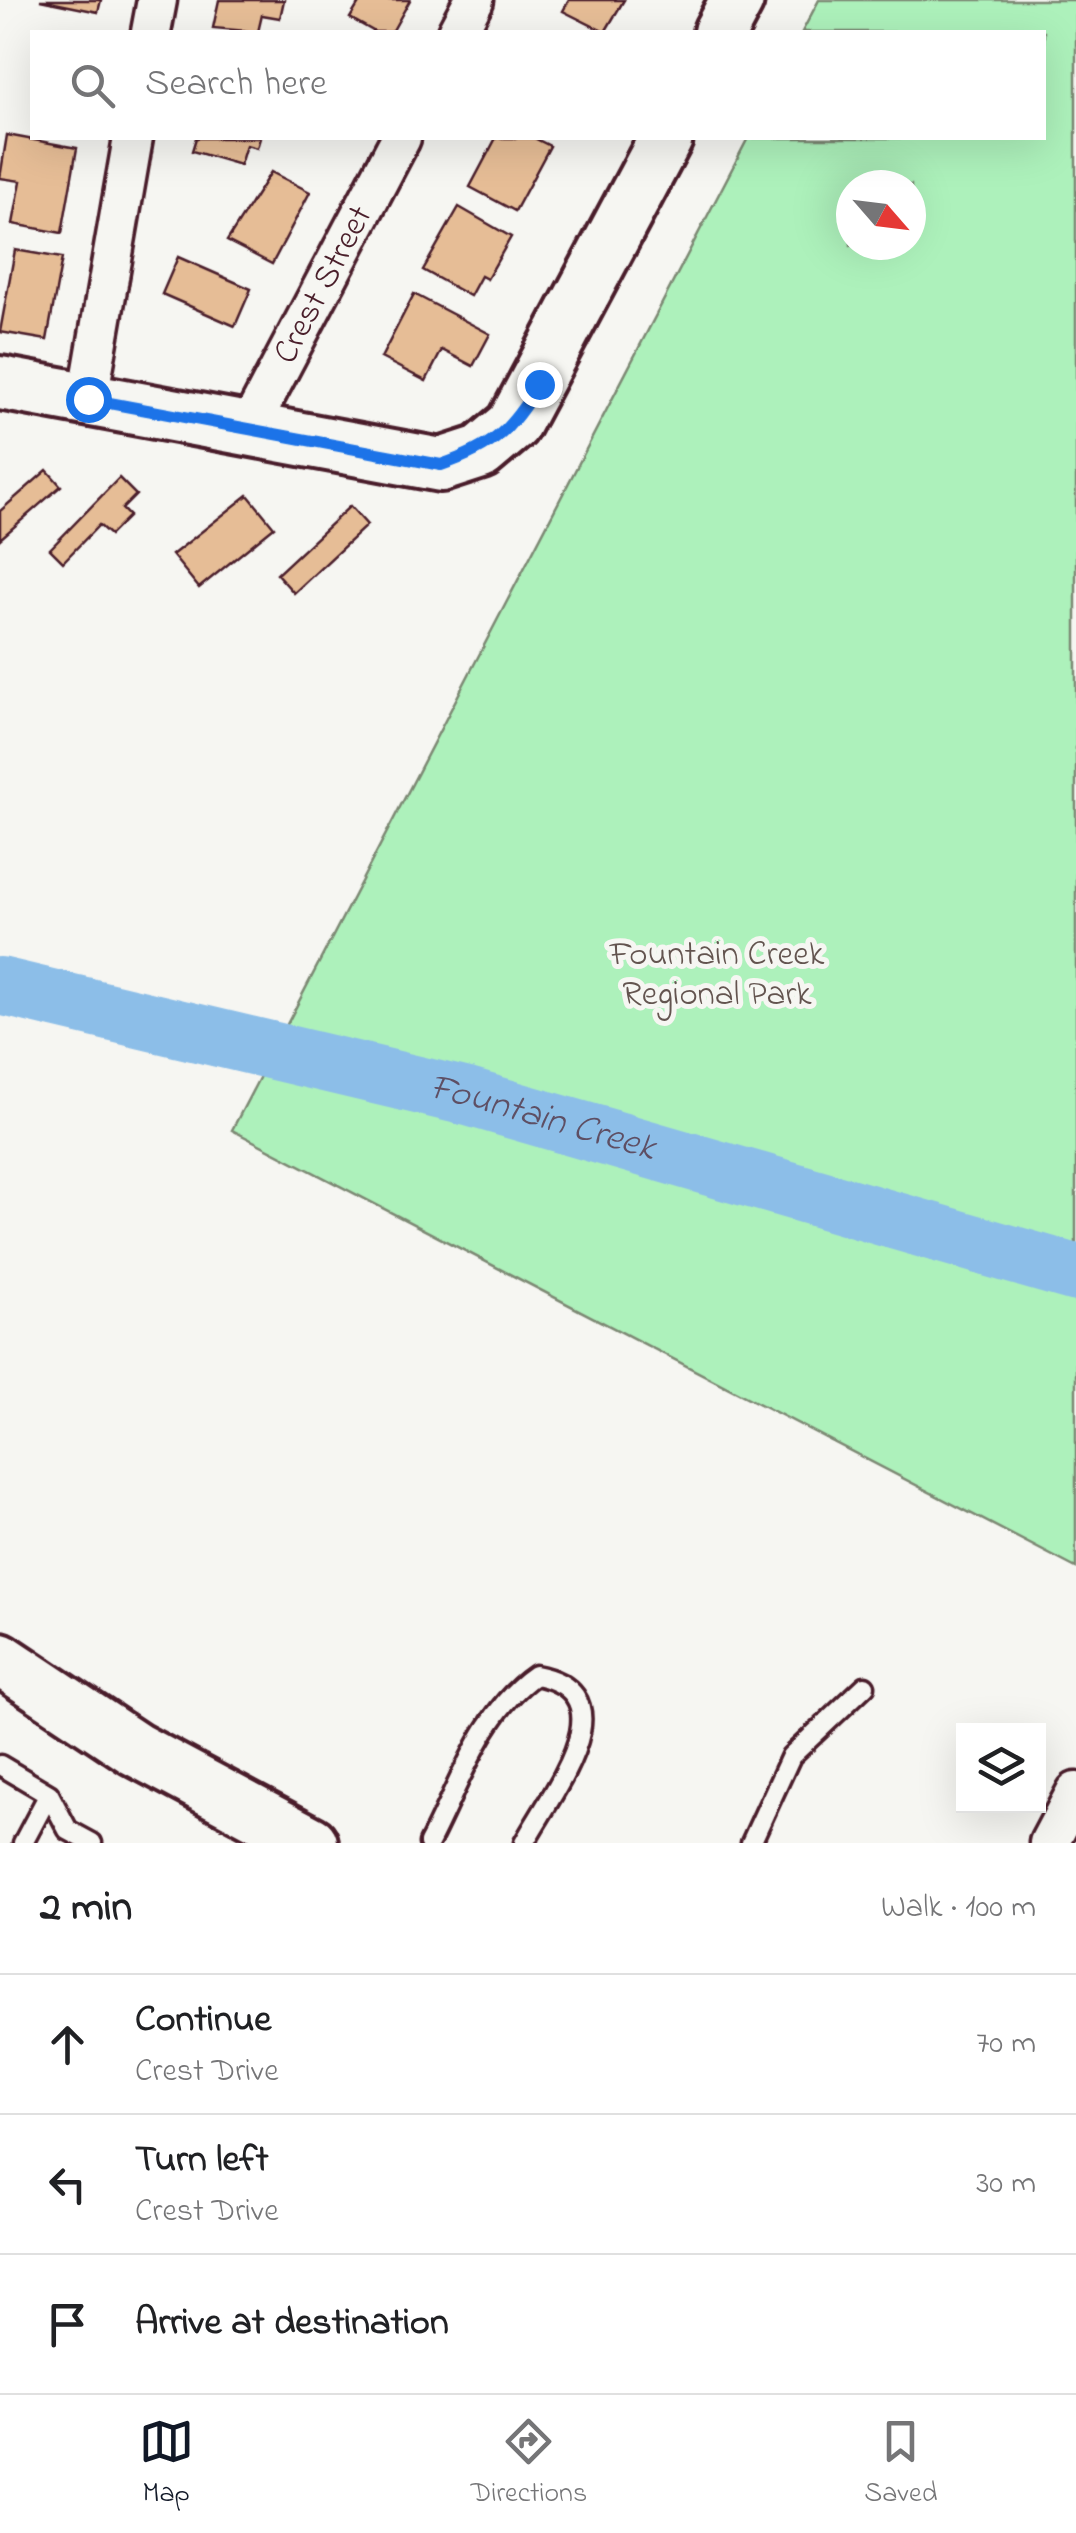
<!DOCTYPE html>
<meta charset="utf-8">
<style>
:root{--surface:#fff;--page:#f6f6f6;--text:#202124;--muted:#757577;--line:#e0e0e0;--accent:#111827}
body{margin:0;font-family:"Indie Flower",sans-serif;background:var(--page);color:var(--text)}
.controls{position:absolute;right:30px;bottom:30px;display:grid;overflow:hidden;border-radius:0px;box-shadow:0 10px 40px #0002}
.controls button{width:90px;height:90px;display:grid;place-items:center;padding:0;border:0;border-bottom:2px solid var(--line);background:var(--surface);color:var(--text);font:50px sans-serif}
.compass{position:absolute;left:836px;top:170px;width:90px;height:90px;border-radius:50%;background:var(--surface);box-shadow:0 10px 40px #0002;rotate:118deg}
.stop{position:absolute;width:30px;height:30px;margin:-22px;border:8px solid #1a73e8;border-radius:50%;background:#fff}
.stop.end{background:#1a73e8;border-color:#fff;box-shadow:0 2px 10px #0008}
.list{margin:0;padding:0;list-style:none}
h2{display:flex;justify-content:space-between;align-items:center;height:130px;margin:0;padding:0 40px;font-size:42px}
h2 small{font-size:32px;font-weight:400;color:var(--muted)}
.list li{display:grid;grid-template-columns:65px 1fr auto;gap:30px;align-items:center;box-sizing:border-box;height:140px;padding:0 40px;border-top:2px solid var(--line)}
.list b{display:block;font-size:38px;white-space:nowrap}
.list p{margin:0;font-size:32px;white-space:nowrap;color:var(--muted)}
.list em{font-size:32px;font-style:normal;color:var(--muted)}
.icon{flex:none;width:55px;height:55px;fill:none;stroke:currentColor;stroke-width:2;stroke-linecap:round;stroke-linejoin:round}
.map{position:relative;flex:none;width:1076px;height:1843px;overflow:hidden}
.search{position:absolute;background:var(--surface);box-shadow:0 10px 40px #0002;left:30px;right:30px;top:30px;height:110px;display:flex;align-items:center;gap:25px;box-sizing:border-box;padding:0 35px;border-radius:0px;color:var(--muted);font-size:38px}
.sheet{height:550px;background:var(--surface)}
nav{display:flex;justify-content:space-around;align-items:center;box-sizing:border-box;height:140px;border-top:2px solid var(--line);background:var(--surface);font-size:28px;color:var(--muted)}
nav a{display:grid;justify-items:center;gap:5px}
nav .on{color:var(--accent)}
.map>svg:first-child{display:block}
</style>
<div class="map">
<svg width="1076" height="1843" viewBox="0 0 1076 1843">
<rect width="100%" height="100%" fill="#f6f6f2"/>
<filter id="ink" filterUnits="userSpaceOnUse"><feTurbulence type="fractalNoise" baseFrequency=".01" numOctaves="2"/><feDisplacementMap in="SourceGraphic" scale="20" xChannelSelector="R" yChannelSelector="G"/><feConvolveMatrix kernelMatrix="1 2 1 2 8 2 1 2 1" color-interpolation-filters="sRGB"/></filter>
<g filter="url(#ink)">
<path fill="#adf1bb" stroke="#7c8873" stroke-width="2.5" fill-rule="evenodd" d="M819 0H1076V1568L232 1130 748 138H1044V32H802ZM851 185H911V245H851Z"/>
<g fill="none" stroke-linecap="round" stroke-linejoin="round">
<path stroke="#8cbee8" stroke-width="58" id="s1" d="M0 986 468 1097 1076 1273"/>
</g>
<path fill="#e6bd96" stroke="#4a1f2b" stroke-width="2.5" d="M40 0H101L98 12Z
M219 0H284L280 18 262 15 258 32 213 28Z
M361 0H410L392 32H375L350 18Z
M569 0H624L605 32 563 11Z
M7 135 77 148 62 233 13 224 21 181 0 178Z
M196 138H260L257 148 246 145 240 165 192 151Z
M496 138H534L550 146 515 211 470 187Z
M271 172 310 192 272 264 227 241Z
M459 207 511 237 487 279 481 276 470 296 423 270Z
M15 250 62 258 47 340 0 332Z
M178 257 251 289 235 326 162 294Z
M414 294 490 334 473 366 442 350 426 381 381 358Z
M47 470 61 486 0 539V511Z
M119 478 136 495 122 509 129 516 110 535 99 525 63 562 50 549Z
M248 495 274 527 199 588 172 555Z
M350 506 367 525 294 593 277 574Z"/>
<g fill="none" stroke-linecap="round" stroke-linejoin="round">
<g stroke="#4a1f2b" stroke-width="25">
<path id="lane" d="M0 1765 49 1794 68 1830 92 1843
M23 1843 49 1794
M429 1843C458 1788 482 1711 535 1675 632 1693 551 1793 524 1843
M751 1843 791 1756 865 1686"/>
</g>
<g stroke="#4a1f2b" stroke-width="45">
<g id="street">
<path d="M151 32 157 0"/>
<path d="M457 32 474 0"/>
<path d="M88 399 133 138"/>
<path id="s2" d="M247 431 401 138"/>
<path d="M1049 1843 1076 1792"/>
</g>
</g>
<g stroke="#4a1f2b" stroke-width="60">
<path id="secondary" d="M720 32 737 0
M0 383 441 465 481 452 513 425 666 138
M0 1659 135 1749 311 1843"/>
</g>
<use href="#lane" stroke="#f6f6f2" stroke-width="18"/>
<use href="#street" stroke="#f6f6f2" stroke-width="38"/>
<use href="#secondary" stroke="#f6f6f2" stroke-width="52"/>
</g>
</g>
<g fill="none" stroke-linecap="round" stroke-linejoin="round" filter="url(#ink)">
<path stroke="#1a73e8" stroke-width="12" d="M88 399 441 465C494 447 510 431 539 384"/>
</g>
<g text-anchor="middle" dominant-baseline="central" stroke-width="10" stroke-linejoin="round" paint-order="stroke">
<g font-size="35" fill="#4a1f2b" stroke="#f6f6f2">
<text stroke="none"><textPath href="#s2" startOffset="165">Crest Street</textPath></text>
</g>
<g font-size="35" fill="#63544f" stroke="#f6f6f2">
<text x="717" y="955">Fountain Creek<tspan x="717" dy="40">Regional Park</tspan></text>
</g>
<g font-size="38" font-style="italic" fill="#5e4f64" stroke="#f6f6f2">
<text stroke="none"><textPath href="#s1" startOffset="558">Fountain Creek</textPath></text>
</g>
</g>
</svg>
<div class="controls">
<button><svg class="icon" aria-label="layers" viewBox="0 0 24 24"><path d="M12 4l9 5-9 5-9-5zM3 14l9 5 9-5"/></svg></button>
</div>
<svg class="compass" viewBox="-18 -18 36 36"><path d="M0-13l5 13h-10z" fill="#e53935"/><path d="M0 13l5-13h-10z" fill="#757577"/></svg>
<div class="stop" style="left:88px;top:399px"></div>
<div class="stop end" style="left:539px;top:384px"></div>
<div class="search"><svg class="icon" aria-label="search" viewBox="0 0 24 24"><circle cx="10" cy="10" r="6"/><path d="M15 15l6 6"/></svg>Search here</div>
</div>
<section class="sheet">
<h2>2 min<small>Walk · 100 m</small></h2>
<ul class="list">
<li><svg class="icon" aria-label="ahead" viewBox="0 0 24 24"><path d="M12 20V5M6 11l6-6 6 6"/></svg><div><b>Continue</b><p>Crest Drive</p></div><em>70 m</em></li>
<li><svg class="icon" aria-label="left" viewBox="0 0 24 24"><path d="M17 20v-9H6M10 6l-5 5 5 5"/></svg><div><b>Turn left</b><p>Crest Drive</p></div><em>30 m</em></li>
<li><svg class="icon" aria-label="arrive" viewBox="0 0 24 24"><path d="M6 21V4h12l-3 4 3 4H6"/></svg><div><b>Arrive at destination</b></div></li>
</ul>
</section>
<nav>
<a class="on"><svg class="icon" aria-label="map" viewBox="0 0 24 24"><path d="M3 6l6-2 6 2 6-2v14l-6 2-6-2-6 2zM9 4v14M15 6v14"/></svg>Map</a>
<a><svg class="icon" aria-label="directions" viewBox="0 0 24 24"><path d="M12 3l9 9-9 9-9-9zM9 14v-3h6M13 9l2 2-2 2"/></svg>Directions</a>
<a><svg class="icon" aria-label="saved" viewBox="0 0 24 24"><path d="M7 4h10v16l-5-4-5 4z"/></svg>Saved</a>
</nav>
